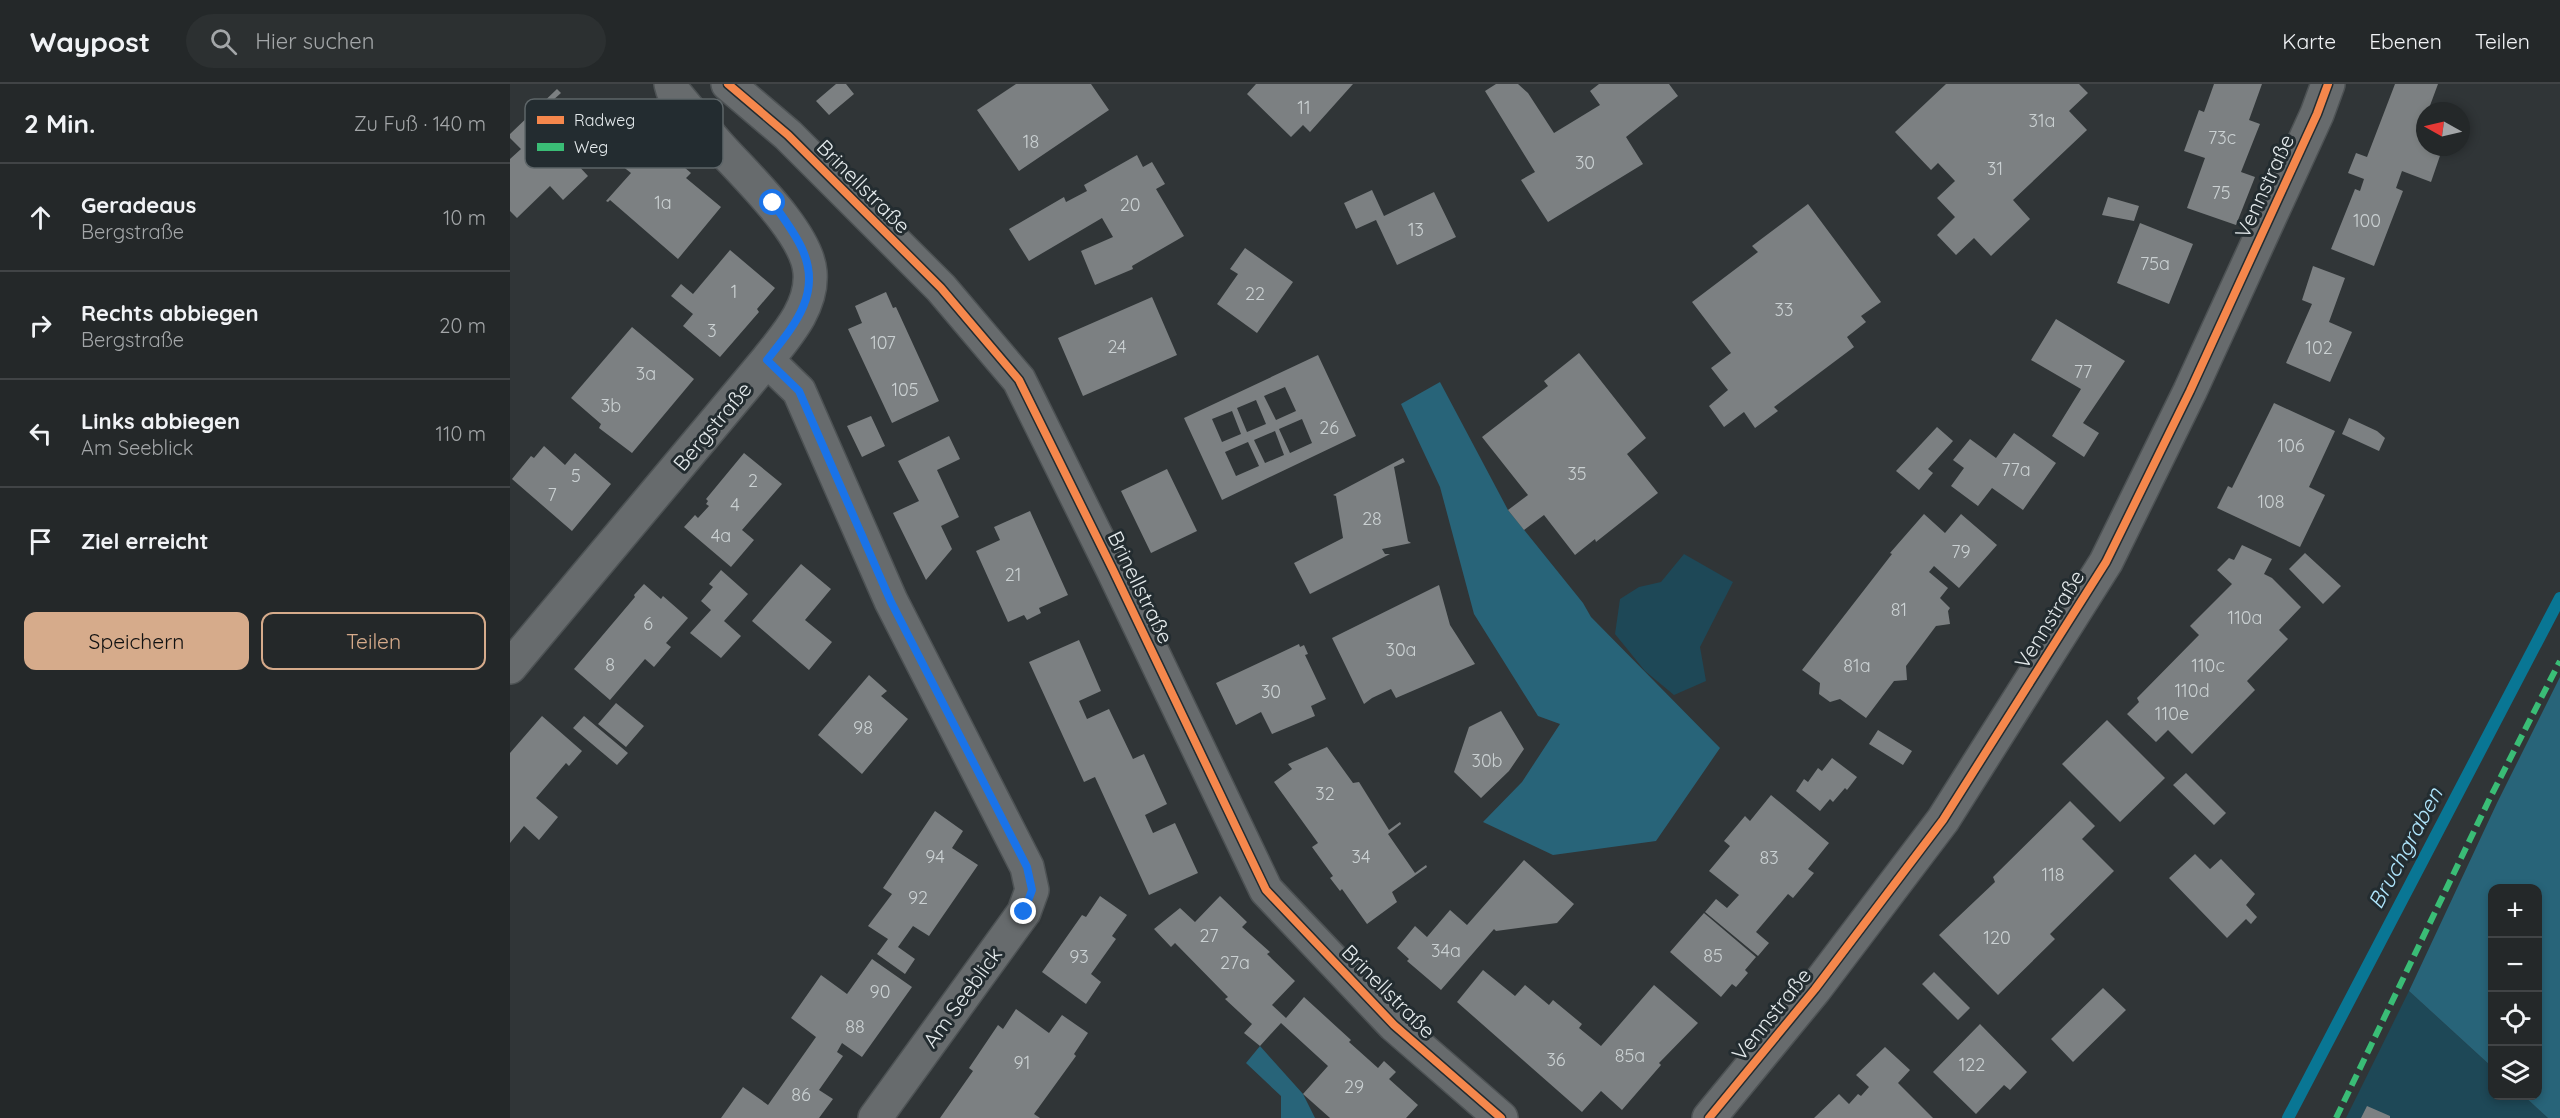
<!DOCTYPE html>
<html lang="de">
<meta charset="utf-8">
<style>
:root{--surface:#242829;--page:#2c3031;--text:#f1f3f6;--muted:#a3a6a8;--line:#414446;--accent:#d6ab8b}
body{margin:0;font-family:Quicksand,sans-serif;background:var(--page);color:var(--text)}
.controls{position:absolute;right:18px;bottom:18px;display:grid;overflow:hidden;border-radius:12px;box-shadow:0 3px 9px #0003}
.controls button{width:54px;height:54px;display:grid;place-items:center;padding:0;border:0;border-bottom:2px solid var(--line);background:var(--surface);color:var(--text);font:30px sans-serif}
.compass{position:absolute;left:1906px;top:18px;width:54px;height:54px;border-radius:50%;background:var(--surface);box-shadow:0 3px 9px #0003;rotate:278deg}
.stop{position:absolute;width:18px;height:18px;margin:-14px;border:4px solid #1a73e8;border-radius:50%;background:#fff}
.stop.end{background:#1a73e8;border-color:#fff;box-shadow:0 2px 6px #0008}
.list{margin:0;padding:0;list-style:none}
h2{display:flex;justify-content:space-between;align-items:center;height:78px;margin:0;padding:0 24px;font-size:26px}
h2 small{font-size:20px;font-weight:400;color:var(--muted)}
.list li{display:grid;grid-template-columns:39px 1fr auto;gap:18px;align-items:center;box-sizing:border-box;height:108px;padding:0 24px;border-top:2px solid var(--line)}
.list b{display:block;font-size:22px;white-space:nowrap}
.list p{margin:0;font-size:20px;white-space:nowrap;color:var(--muted)}
.list em{font-size:20px;font-style:normal;color:var(--muted)}
.actions{display:flex;gap:12px;padding:18px 24px}
.actions a{flex:1;padding:14px 0;border:2px solid var(--accent);border-radius:12px;text-align:center;font-size:21px;color:var(--accent)}
.actions .main{background:var(--accent);color:#111}
.icon{flex:none;width:33px;height:33px;fill:none;stroke:currentColor;stroke-width:2;stroke-linecap:round;stroke-linejoin:round}
.map{position:relative;flex:none;width:2050px;height:1034px;overflow:hidden}
header{display:flex;align-items:center;gap:36px;box-sizing:border-box;height:84px;padding:0 30px;background:var(--surface);border-bottom:2px solid var(--line)}
header strong{font-size:28px}
nav{display:flex;gap:33px;margin-inline-start:auto;font-size:21px}
.search{width:420px;height:54px;background:var(--page);display:flex;align-items:center;gap:15px;box-sizing:border-box;padding:0 21px;border-radius:33px;color:var(--muted);font-size:22px}
main{display:flex}
aside{flex:1;background:var(--surface)}
.map>svg:first-child{display:block}
</style>
<header>
<strong>Waypost</strong>
<div class="search"><svg class="icon" aria-label="search" viewBox="0 0 24 24"><circle cx="10" cy="10" r="6"/><path d="M15 15l6 6"/></svg>Hier suchen</div>
<nav><a>Karte</a><a>Ebenen</a><a>Teilen</a></nav>
</header>
<main>
<aside>
<h2>2 Min.<small>Zu Fuß · 140 m</small></h2>
<ul class="list">
<li><svg class="icon" aria-label="ahead" viewBox="0 0 24 24"><path d="M12 20V5M6 11l6-6 6 6"/></svg><div><b>Geradeaus</b><p>Bergstraße</p></div><em>10 m</em></li>
<li><svg class="icon" aria-label="right" viewBox="0 0 24 24"><path d="M7 20v-9h11M14 6l5 5-5 5"/></svg><div><b>Rechts abbiegen</b><p>Bergstraße</p></div><em>20 m</em></li>
<li><svg class="icon" aria-label="left" viewBox="0 0 24 24"><path d="M17 20v-9H6M10 6l-5 5 5 5"/></svg><div><b>Links abbiegen</b><p>Am Seeblick</p></div><em>110 m</em></li>
<li><svg class="icon" aria-label="arrive" viewBox="0 0 24 24"><path d="M6 21V4h12l-3 4 3 4H6"/></svg><div><b>Ziel erreicht</b></div></li>
</ul>
<div class="actions"><a class="main">Speichern</a><a>Teilen</a></div>
</aside>
<div class="map">
<svg width="2050" height="1034" viewBox="0 0 2050 1034">
<rect width="100%" height="100%" fill="#303537"/>
<path fill="#1e4857" d="M1174 470 1223 498 1190 563 1196 597 1164 611 1135 587 1105 550 1110 515 1129 503 1151 498Z
M1899 907 1982 983V1012H2014L2038 1034H1836Z"/>
<path fill="#286479" d="M930 298 998 426 1073 519 1081 533 1210 664 1146 757 1043 771 973 738 1012 698 1050 640 1028 632 964 530 930 403 891 320Z
M2050 593V1034H2038L2014 1012H2028V804H1982V983L1899 907 1987 719Z
M750 962 793 1010 805 1034H771V1012L736 979Z"/>
<g fill="none" stroke-linecap="round" stroke-linejoin="round">
<path stroke="#097694" stroke-width="12" d="M1778 1034 2050 514"/>
</g>
<path fill="#7c8082" fill-rule="evenodd" d="M326 0H336L344 10 319 31 306 17Z
M506 0H581L599 26 509 87 467 26Z
M746 0H843L800 48 793 41 781 53 737 10Z
M986 0H1008L1018 9 1044 49 1090 21 1080 7 1089 0H1159L1168 12 1116 53 1133 80 1038 138 1011 96 1025 88 975 7Z
M1436 0H1569L1578 9 1559 27 1577 46 1503 116 1520 135 1481 172 1464 154 1446 171 1427 151 1445 133 1427 114 1445 97 1428 79 1421 86 1385 48Z
M1704 0H1752L1739 36 1750 40 1731 88 1745 93 1726 141 1677 124 1695 74 1674 67 1689 26 1694 28Z
M1885 0H1928L1918 27H1915V63H1933L1921 98 1892 87 1886 104 1893 107 1864 182 1821 165 1845 105 1850 107 1854 95 1838 89 1846 69 1857 73Z
M47 5 51 9 42 17 54 30 41 43 51 53 54 51 73 71 65 78 78 92 53 116 40 102 7 134 0 127V75L11 65 0 54V50Z
M127 51 142 63 146 59 181 89 176 94 211 123 168 175 100 116 98 118 96 117 121 89 102 74Z
M627 71 633 83 642 78 655 100 646 105 674 152 622 182 623 185 585 201 571 167 603 153 592 134 519 177 499 145 554 113 556 118 577 107 574 101Z
M862 106 874 132 924 108 946 153 887 181 866 136 846 145 834 119Z
M1598 113 1629 122 1624 137 1592 131Z
M1298 120 1371 218 1351 232 1356 238 1337 253 1344 263 1264 323 1268 327 1245 344 1234 328 1214 343 1199 322 1218 306 1201 284 1221 269 1182 218 1248 168 1242 162Z
M1630 139 1683 160 1659 220 1607 199Z
M735 164 783 198 747 249 707 220 728 190 720 185Z
M220 166 265 204 247 225 249 228 210 273 173 242 183 230 161 212 171 200 183 210Z
M1803 182 1835 194 1819 238 1842 248 1820 298 1776 279 1802 220 1792 216Z
M376 208 383 224 386 223 429 317 382 339 338 245 352 239 345 222Z
M642 213 667 271 573 312 548 254Z
M1546 235 1615 277 1573 339 1589 349 1574 373 1542 352 1571 305 1521 276Z
M122 243 184 295 122 369 89 344 91 340 61 314Z
M1069 269 1136 354 1117 370 1148 409 1086 458 1085 455 1065 471 1034 431 1014 446 998 426 1018 411 972 353 1038 302 1034 297Z
M808 271 846 352 712 416 674 334ZM775 303 786 327 766 336 754 312ZM746 316 756 340 737 348 727 324ZM722 327 731 350 712 358 702 335ZM792 335 802 359 780 369 769 345ZM765 347 774 371 755 379 744 356ZM738 358 749 382 726 392 715 368Z
M1764 319 1825 347 1799 403 1815 411 1790 463 1707 424 1718 402 1722 404Z
M361 332 375 362 352 373 337 342Z
M1839 334 1867 347 1875 354 1869 367 1832 350Z
M1427 343 1443 357 1418 385 1423 389 1409 406 1386 387Z
M1504 349 1546 379 1513 426 1482 404 1468 422 1441 402 1454 384 1443 376 1460 355 1486 374Z
M439 352 450 375 427 386 449 433 431 442 442 465 416 496 383 429 409 417 388 377Z
M34 362 55 381 65 369 101 400 62 447 2 395 21 372 24 374Z
M234 369 272 400 232 446 244 456 221 483 174 443 185 431 188 434 199 422 196 420 198 417 196 415Z
M893 374 895 378 884 383 898 457 901 459 872 465 875 470H880L800 510 784 479 833 454 826 412 823 411Z
M657 385 687 447 641 469 611 407Z
M520 427 558 511 529 524 531 529 517 536 514 531 498 538 466 467 490 456 484 443Z
M1414 430 1435 449 1451 430 1487 461 1449 504 1424 482 1419 488 1438 504 1430 514 1440 524 1438 527 1440 540 1426 542 1396 582 1397 596 1384 597 1356 634 1330 615 1320 618 1309 610 1310 599 1292 586 1382 470 1380 469Z
M1732 461 1762 475 1754 490 1762 494 1791 523 1769 546 1778 555 1737 597 1745 606 1682 670 1658 646 1646 658 1617 630 1629 618 1627 614 1689 551 1680 542 1722 500 1707 486 1719 474 1724 476Z
M1795 469 1831 502 1813 520 1779 485Z
M291 480 321 505 295 536 322 558 299 586 242 537Z
M211 486 238 510 214 537 231 552 211 574 180 549 201 526 191 517 203 503 199 500Z
M134 500 151 515 153 512 178 534 156 559 161 563 144 583 135 575 100 616 64 585 125 513 124 511Z
M929 501 940 541 965 580 886 614 881 605 862 614 854 620 822 554Z
M569 556 591 607 569 617 577 635 599 625 623 675 634 670 657 720 635 731 643 749 665 739 688 789 639 811 585 693 574 698 519 578Z
M789 560 790 563 794 561 798 570 795 571 816 615 801 622 805 632 762 650 751 628 726 641 706 599Z
M359 591 377 607 371 612 398 635 352 690 308 651Z
M106 619 134 642 116 663 88 640Z
M991 627 1014 665 999 687 971 714 944 688 959 643Z
M32 632 72 667 59 682 56 679 26 714 48 733 29 756 14 742 0 759V669Z
M74 632 118 669 107 681 63 644Z
M1597 636 1655 694 1610 738 1552 680Z
M1368 646 1402 667 1393 681 1359 660Z
M817 663 843 699 849 698 879 746 890 738 891 740 878 750 905 789 916 781 917 783 882 808 887 818 857 840 832 805 830 807 820 794 823 792 802 763 808 759 764 698 782 685 778 680Z
M1322 674 1347 693 1337 706 1335 704 1323 718 1320 715 1310 727 1286 707 1294 695 1298 698 1308 684 1312 687Z
M1676 689 1716 729 1704 741 1663 701Z
M1261 711 1319 759 1298 785 1304 789 1283 814 1278 810 1246 848 1259 859 1248 872 1195 828 1206 815 1217 824 1229 811 1199 787 1220 762 1214 757 1235 732 1240 737Z
M1560 717 1585 742 1572 755 1604 787 1540 850 1545 855 1488 911 1429 851 1485 798 1483 793Z
M425 727 453 747 442 764 468 781 419 852 403 842 388 863 405 875 395 890 367 870 378 855 358 842 382 810 373 804Z
M1685 770 1700 785 1711 775 1745 810 1736 821 1747 833 1741 840 1736 835 1717 854 1659 794Z
M1014 776 1064 820 1047 839 986 847 984 845 931 906 897 877 899 875 887 864 905 842 917 853 940 826 957 841Z
M590 812 617 831 602 852 606 855 581 890 591 898 576 920 532 888 572 831 576 833Z
M710 812 737 838 732 843 760 868 757 870 785 897 762 921 776 934 794 913 841 956 839 958 868 984 874 977 886 988 879 995 908 1021 896 1034H820L793 1010 818 982 771 939 750 962 734 949 742 940 715 915 718 913 665 859 661 863 644 845 670 824 685 838Z
M1194 829 1246 873 1235 886 1238 889 1226 903 1222 900 1211 913 1160 868Z
M362 875 402 903 352 973 332 959 327 968 333 972 309 1006 323 1015 309 1034H211L233 1003 258 1021 306 953 281 934 311 891 337 910Z
M973 886 1005 912 1015 901 1039 921 1043 916 1072 940 1069 944 1091 962 1144 901 1188 939 1149 979 1151 981 1112 1026 1091 1007 1072 1028 947 918Z
M1424 888 1460 924 1448 936 1412 900Z
M1593 904 1616 926 1563 978 1541 955Z
M506 925 539 949 552 931 578 949 564 970 566 972 524 1030 530 1034H430L463 987 459 984 488 941 493 945Z
M1470 940 1517 988 1500 1006 1494 1001 1466 1030 1423 988Z
M1375 963 1400 986 1388 999 1423 1034H1304L1329 1010 1339 1020 1348 1010 1351 1012 1359 1003 1346 991Z
M1857 1022 1880 1032V1034H1851Z"/>
<g fill="none" stroke-linecap="round" stroke-linejoin="round">
<g stroke="#4d5254" stroke-width="36">
<path id="minor" d="M218 0 278 51 431 204 509 296 603 486 756 806 884 941 991 1034
M257 276 289 307 381 517 517 783 522 806 514 828 365 1034
M0 583 257 276C277 251 303 222 300 188 297 149 236 92 210 63 194 45 179 26 163 7L161 0
M1199 1034 1305 905 1433 736 1596 478 1680 307 1807 30 1818 0"/>
</g>
<use href="#minor" stroke="#676b6d" stroke-width="33"/>
<path stroke="#3abd76" stroke-width="6" stroke-dasharray="12 6" stroke-linecap="butt" d="M1826 1034 1980 714 2050 577"/>
<g stroke="#232c30" stroke-width="11">
<path id="cycleway" d="M218 0 278 51 431 204 509 296 603 486 756 806 884 941 991 1034
M1199 1034 1305 905 1433 736 1596 478 1680 307 1807 30 1818 0"/>
</g>
<use href="#cycleway" stroke="#f5874c" stroke-width="8"/>
</g>
<g fill="none" stroke-linecap="round" stroke-linejoin="round">
<path stroke="#1a73e8" stroke-width="8" d="M263 119C273 134 286 150 293 167 312 211 283 243 257 276L289 307 381 518 517 783 522 806 514 828"/>
</g>
<g text-anchor="middle" dominant-baseline="central" stroke-width="6" stroke-linejoin="round" paint-order="stroke">
<g font-size="18" fill="#cad0d2">
<text x="794" y="23">11</text>
<text x="1532" y="36">31a</text>
<text x="1712" y="53">73c</text>
<text x="521" y="57">18</text>
<text x="1075" y="78">30</text>
<text x="1485" y="84">31</text>
<text x="1711" y="108">75</text>
<text x="153" y="118">1a</text>
<text x="620" y="120">20</text>
<text x="1857" y="136">100</text>
<text x="906" y="145">13</text>
<text x="1645" y="179">75a</text>
<text x="224" y="207">1</text>
<text x="745" y="209">22</text>
<text x="1274" y="225">33</text>
<text x="202" y="246">3</text>
<text x="373" y="258">107</text>
<text x="607" y="262">24</text>
<text x="1809" y="263">102</text>
<text x="1573" y="287">77</text>
<text x="136" y="289">3a</text>
<text x="395" y="305">105</text>
<text x="101" y="321">3b</text>
<text x="819" y="343">26</text>
<text x="1781" y="361">106</text>
<text x="1506" y="385">77a</text>
<text x="1067" y="389">35</text>
<text x="66" y="391">5</text>
<text x="243" y="396">2</text>
<text x="42" y="410">7</text>
<text x="1761" y="417">108</text>
<text x="225" y="420">4</text>
<text x="862" y="434">28</text>
<text x="211" y="451">4a</text>
<text x="1451" y="467">79</text>
<text x="503" y="490">21</text>
<text x="1389" y="525">81</text>
<text x="1735" y="533">110a</text>
<text x="138" y="539">6</text>
<text x="891" y="565">30a</text>
<text x="100" y="580">8</text>
<text x="1347" y="581">81a</text>
<text x="1698" y="581">110c</text>
<text x="1682" y="606">110d</text>
<text x="761" y="607">30</text>
<text x="1662" y="629">110e</text>
<text x="353" y="643">98</text>
<text x="977" y="676">30b</text>
<text x="815" y="709">32</text>
<text x="425" y="772">94</text>
<text x="851" y="772">34</text>
<text x="1259" y="773">83</text>
<text x="1543" y="790">118</text>
<text x="408" y="813">92</text>
<text x="699" y="851">27</text>
<text x="1487" y="853">120</text>
<text x="936" y="866">34a</text>
<text x="1203" y="871">85</text>
<text x="569" y="872">93</text>
<text x="725" y="878">27a</text>
<text x="370" y="907">90</text>
<text x="345" y="942">88</text>
<text x="1120" y="971">85a</text>
<text x="1046" y="975">36</text>
<text x="512" y="978">91</text>
<text x="1462" y="980">122</text>
<text x="844" y="1002">29</text>
<text x="291" y="1010">86</text>
</g>
<g font-size="21" fill="#e4eaec" stroke="#232c30">
<text transform="translate(354 102) rotate(45)">Brinellstraße</text>
<text transform="translate(1754 102) rotate(-65)">Vennstraße</text>
<text transform="translate(202 342) rotate(-50)">Bergstraße</text>
<text transform="translate(631 503) rotate(64)">Brinellstraße</text>
<text transform="translate(1539 535) rotate(-58)">Vennstraße</text>
<text transform="translate(879 907) rotate(45)">Brinellstraße</text>
<text transform="translate(452 913) rotate(-54)">Am Seeblick</text>
<text transform="translate(1261 930) rotate(-51)">Vennstraße</text>
</g>
<g font-size="22" font-style="italic" fill="#b0e6fd" stroke="#232c30">
<text transform="translate(1895 764) rotate(-62)">Bruchgraben</text>
</g>
</g>
<rect x="15" y="15" width="198" height="69" rx="9" fill="#232c30" stroke="#5d6568" stroke-width="1.5"/>
<rect x="27" y="32" width="27" height="8" fill="#f5874c"/>
<rect x="27" y="59" width="27" height="8" fill="#3abd76"/>
<g font-size="16" fill="#e4eaec">
<text x="64" y="42">Radweg</text>
<text x="64" y="69">Weg</text>
</g>
</svg>
<div class="controls">
<button>+</button>
<button>−</button>
<button><svg class="icon" aria-label="locate" viewBox="0 0 24 24"><circle cx="12" cy="12" r="6"/><path d="M12 2v4M12 18v4M2 12h4M18 12h4"/></svg></button>
<button><svg class="icon" aria-label="layers" viewBox="0 0 24 24"><path d="M12 4l9 5-9 5-9-5zM3 14l9 5 9-5"/></svg></button>
</div>
<svg class="compass" viewBox="-18 -18 36 36"><path d="M0-13l5 13h-10z" fill="#e53935"/><path d="M0 13l5-13h-10z" fill="#a3a6a8"/></svg>
<div class="stop" style="left:263px;top:119px"></div>
<div class="stop end" style="left:514px;top:828px"></div>
</div>
</main>
